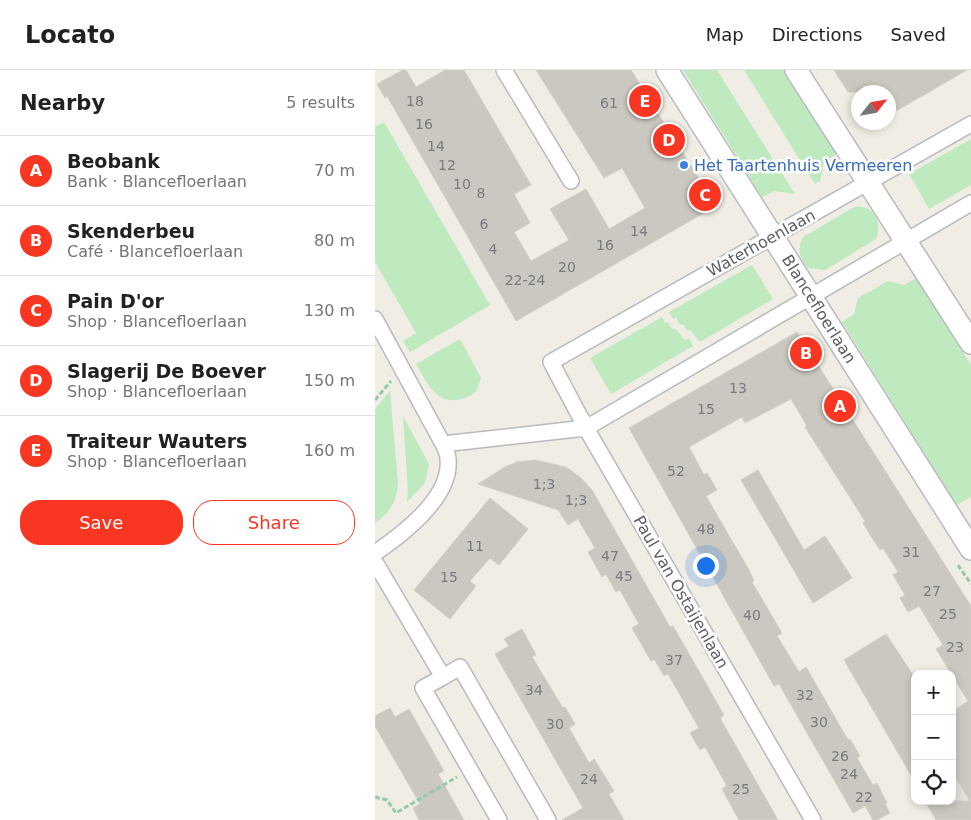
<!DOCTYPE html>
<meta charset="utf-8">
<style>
:root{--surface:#fff;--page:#f6f6f6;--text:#202124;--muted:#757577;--line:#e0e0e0;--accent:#f83622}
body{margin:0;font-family:"DejaVu Sans",sans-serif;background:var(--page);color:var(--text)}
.controls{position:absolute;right:15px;bottom:15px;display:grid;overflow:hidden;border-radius:10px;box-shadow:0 2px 8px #0003}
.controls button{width:45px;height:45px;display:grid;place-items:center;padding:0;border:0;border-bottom:1px solid var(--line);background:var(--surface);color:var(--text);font:25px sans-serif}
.compass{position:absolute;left:476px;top:15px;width:45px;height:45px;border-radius:50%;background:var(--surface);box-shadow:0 2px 8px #0003;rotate:59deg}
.you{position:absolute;left:330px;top:495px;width:18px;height:18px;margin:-12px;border:4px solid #fff;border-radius:50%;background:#1a73e8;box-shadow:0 0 0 8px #1a73e833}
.badge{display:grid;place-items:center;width:32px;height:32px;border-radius:50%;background:var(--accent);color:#fff;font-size:16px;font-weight:700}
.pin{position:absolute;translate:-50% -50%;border:2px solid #fff;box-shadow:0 1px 5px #0006}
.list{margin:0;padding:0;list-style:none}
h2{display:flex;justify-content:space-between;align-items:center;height:65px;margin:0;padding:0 20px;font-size:21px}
h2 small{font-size:16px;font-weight:400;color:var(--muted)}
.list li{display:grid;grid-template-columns:32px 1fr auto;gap:15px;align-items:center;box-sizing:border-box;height:70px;padding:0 20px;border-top:1px solid var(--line)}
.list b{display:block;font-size:19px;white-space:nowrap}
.list p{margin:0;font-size:16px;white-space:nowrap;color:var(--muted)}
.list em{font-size:16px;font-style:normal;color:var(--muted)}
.actions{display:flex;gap:10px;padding:15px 20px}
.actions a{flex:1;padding:11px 0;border:1px solid var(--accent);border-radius:20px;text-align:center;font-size:18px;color:var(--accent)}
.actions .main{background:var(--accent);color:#fff}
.icon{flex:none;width:28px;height:28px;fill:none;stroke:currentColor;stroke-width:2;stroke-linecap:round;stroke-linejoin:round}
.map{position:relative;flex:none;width:596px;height:750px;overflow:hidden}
header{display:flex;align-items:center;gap:30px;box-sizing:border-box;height:70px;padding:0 25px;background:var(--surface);border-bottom:1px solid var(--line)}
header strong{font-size:24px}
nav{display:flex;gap:28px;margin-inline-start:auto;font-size:18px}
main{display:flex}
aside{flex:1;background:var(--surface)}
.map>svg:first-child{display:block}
</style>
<header>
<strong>Locato</strong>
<nav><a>Map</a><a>Directions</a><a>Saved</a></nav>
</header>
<main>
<aside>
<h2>Nearby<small>5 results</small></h2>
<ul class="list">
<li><span class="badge">A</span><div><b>Beobank</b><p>Bank · Blancefloerlaan</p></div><em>70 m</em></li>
<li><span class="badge">B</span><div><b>Skenderbeu</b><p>Café · Blancefloerlaan</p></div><em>80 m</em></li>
<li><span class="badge">C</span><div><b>Pain D'or</b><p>Shop · Blancefloerlaan</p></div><em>130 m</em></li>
<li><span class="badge">D</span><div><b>Slagerij De Boever</b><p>Shop · Blancefloerlaan</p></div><em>150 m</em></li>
<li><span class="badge">E</span><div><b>Traiteur Wauters</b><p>Shop · Blancefloerlaan</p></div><em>160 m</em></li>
</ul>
<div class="actions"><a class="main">Save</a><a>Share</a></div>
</aside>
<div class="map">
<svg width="596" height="750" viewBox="0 0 596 750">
<rect width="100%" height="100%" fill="#f0ede4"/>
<path fill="#e0dfd9" d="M577 667 596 697V750L577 731Z"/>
<path fill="#bfe9bf" d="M308 0H342L420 124 400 121 387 127Z
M369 0H409L462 84 449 92 445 111 440 114Z
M9 52 115 235 35 282 28 271 41 263 0 192V57Z
M596 69V115L554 139 534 104Z
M479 137C499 134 508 152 501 169L450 200 433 198C424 188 422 179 428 167Z
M377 195 398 229 325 272 315 260 312 261 308 254 305 255 301 247 298 249 294 242Z
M541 208 596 295V427L582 435 467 252 479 244 483 228 513 211 529 215Z
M287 247 290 253 293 252 297 259 300 258 310 270 314 268 318 276 236 324 215 288Z
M85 269 106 308 101 322C68 343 56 321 41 294Z
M15 321 23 413C21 433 16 441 0 453V339Z
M28 346 54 394 50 413 32 432 33 422Z"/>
<path fill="#cbc8c1" stroke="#d5cfc2" d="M28 0H31L41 17 70 0H89L156 115 139 124 155 153 139 162 156 191 194 170 175 139 211 119 234 159 270 138 247 98 229 108 161 0H256L341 136 141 251 12 26 10 28 2 14Z
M459 0H592L514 45V22H473Z
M422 262 596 536V750H561L550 731H595L577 702V642L593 631 561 579 568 575 544 536 533 542 525 528 530 525 518 505 523 502 508 478 505 480 494 463 488 453 490 451 430 357 432 356 416 329 370 353 367 347 314 377 329 405 332 403 342 420 331 426 374 500 379 511 377 512 407 563 402 566 424 602 431 597 473 670 475 669 485 686 482 688 498 715 502 713 512 733 510 734 515 743 502 750H498L490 736 478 743 404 614 399 616 254 358Z
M160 390 191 397 205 407 217 420 295 557 298 556 349 645 345 648 403 750H364L347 719 352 716 330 677 325 680 315 663 324 658 293 604 289 606 279 589 276 591 257 558 264 554 245 520 241 522 231 504 227 507 213 482 220 478 203 449 193 455 183 440 103 414 130 397 142 392Z
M383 400 429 480 450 466 477 508 438 533 366 410Z
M115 428 153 459 124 495 115 488 95 511 101 516 75 549 39 520Z
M147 559 161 585 157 587 188 638 190 637 200 654 194 658 214 693 219 689 239 721 234 724 249 750H187L208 738 120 584 134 576 129 569Z
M511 564 540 608V712L469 590Z
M15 638 20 647 34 639 69 701 63 704 89 750H44L38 738 45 734 0 656V646Z"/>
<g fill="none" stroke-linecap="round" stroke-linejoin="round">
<g stroke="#b7babf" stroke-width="18">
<path id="street" d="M129 0 196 111
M0 249 68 374
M176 292 211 358 438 750
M176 292 596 54
M211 358 596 133
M0 483C28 464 77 427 73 389 73 384 70 378 68 374L211 358 208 351
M0 492 68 607 85 597 173 750
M68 607 48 618 124 750"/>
</g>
<g stroke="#b8bbc1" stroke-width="24">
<path id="secondary" d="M292 0 596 479
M421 0 596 273"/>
</g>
<path stroke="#96c9a5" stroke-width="3" stroke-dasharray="5 2.5" stroke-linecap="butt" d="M0 330 16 311
M583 495 596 514
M0 727 12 730 21 743 82 707"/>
<use href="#street" stroke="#fff" stroke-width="15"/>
<use href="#secondary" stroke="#fff" stroke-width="21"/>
</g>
<circle fill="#3f7fe0" stroke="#fff" stroke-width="2" cx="309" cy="95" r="5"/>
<g text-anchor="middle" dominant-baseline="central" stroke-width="5" stroke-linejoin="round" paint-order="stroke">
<g font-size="14" fill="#787a7d">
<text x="40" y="31">18</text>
<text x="234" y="33">61</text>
<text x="49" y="54">16</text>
<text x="61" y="76">14</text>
<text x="72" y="95">12</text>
<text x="87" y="114">10</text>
<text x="106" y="123">8</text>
<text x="109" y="154">6</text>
<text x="264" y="161">14</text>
<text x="230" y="175">16</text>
<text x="118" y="179">4</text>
<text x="192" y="197">20</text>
<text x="150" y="210">22-24</text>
<text x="363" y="318">13</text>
<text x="331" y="339">15</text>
<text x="301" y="401">52</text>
<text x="169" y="414">1;3</text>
<text x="201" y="430">1;3</text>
<text x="331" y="459">48</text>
<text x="100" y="476">11</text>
<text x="536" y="482">31</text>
<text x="235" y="486">47</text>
<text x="249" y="506">45</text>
<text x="74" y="507">15</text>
<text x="557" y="521">27</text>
<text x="573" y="544">25</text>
<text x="377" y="545">40</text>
<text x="580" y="577">23</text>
<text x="299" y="590">37</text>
<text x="159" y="620">34</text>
<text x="430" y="625">32</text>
<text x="444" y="652">30</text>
<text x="180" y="654">30</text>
<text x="465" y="686">26</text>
<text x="474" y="704">24</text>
<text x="214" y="709">24</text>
<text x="366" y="719">25</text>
<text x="489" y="727">22</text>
</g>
<g font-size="16" fill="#366cbe" stroke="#fff" text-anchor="start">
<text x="319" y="95">Het Taartenhuis Vermeeren</text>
</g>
<g font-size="16" fill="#5c6066" stroke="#fff">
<text transform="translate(386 173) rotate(-29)">Waterhoenlaan</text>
<text transform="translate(444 239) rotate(58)">Blancefloerlaan</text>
<text transform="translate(306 522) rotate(60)">Paul van Ostaijenlaan</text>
</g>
</g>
</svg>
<div class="controls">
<button>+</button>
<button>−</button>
<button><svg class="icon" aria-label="locate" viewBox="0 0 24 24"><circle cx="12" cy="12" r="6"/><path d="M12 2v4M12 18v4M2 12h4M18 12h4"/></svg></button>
</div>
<svg class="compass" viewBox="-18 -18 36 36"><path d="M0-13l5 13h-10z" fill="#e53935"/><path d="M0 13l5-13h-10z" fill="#757577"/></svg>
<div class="you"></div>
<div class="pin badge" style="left:465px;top:336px">A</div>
<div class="pin badge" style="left:431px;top:283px">B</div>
<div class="pin badge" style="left:330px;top:125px">C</div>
<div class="pin badge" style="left:294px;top:70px">D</div>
<div class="pin badge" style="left:270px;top:31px">E</div>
</div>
</main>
